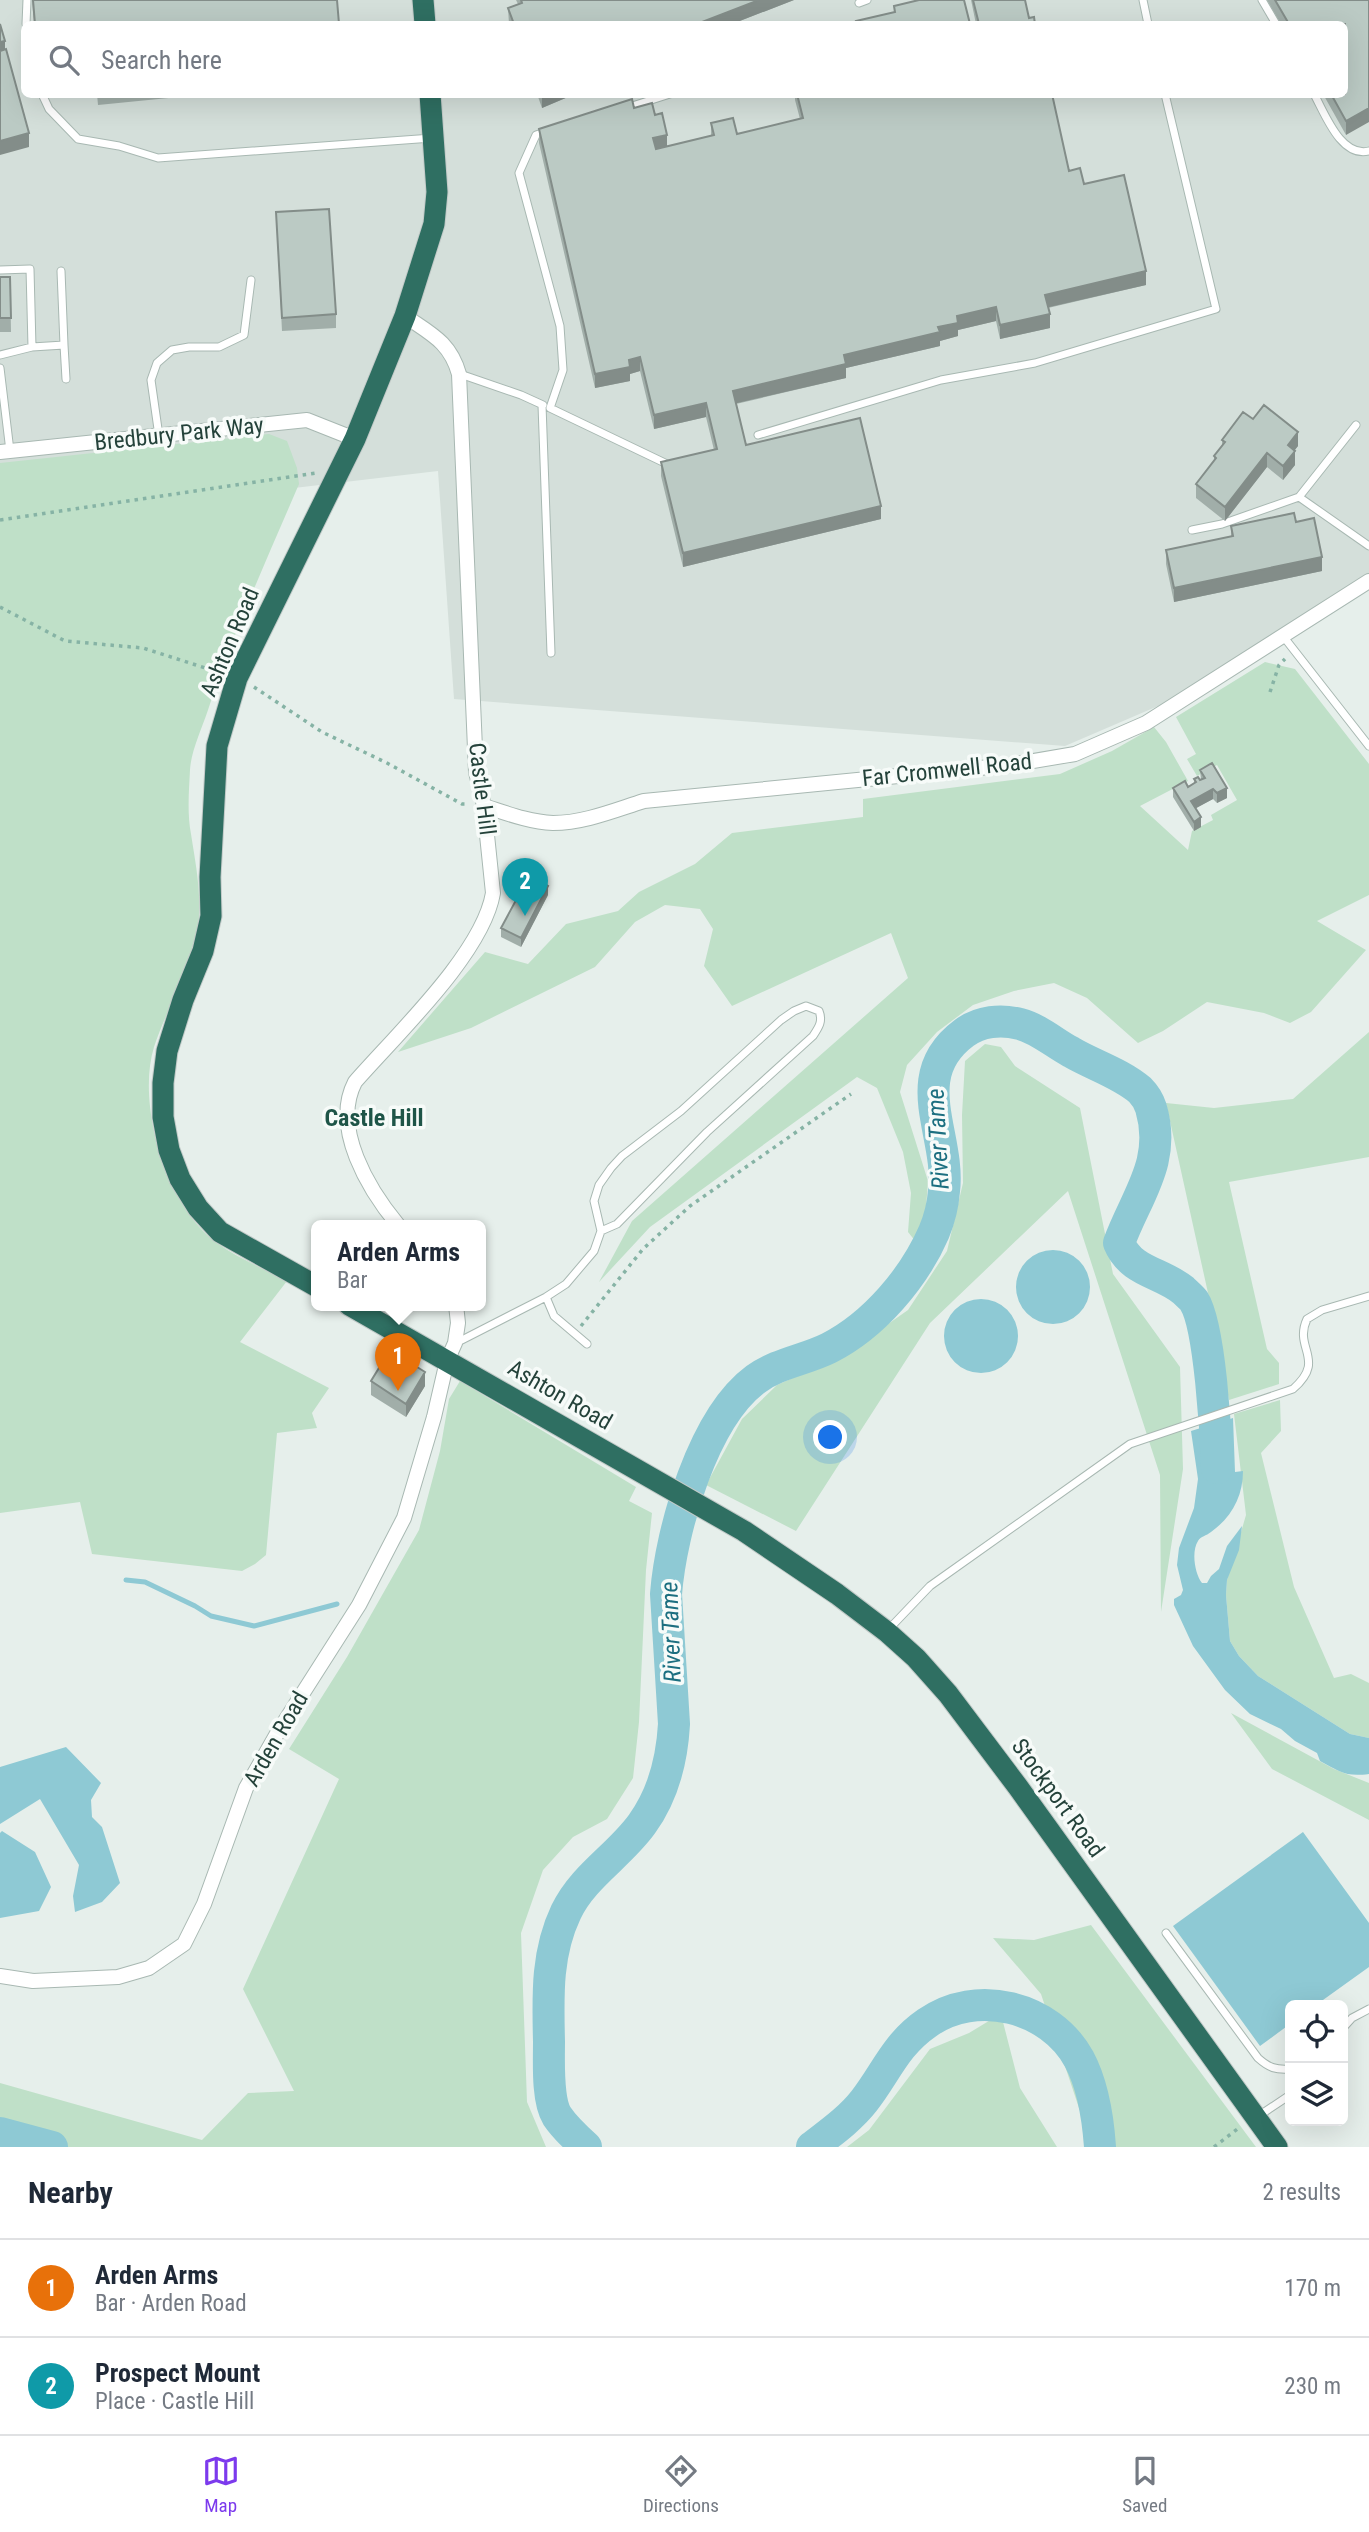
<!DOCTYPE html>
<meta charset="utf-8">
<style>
:root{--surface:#fff;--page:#f6f6f7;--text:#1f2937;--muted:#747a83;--line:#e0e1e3;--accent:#7c3aed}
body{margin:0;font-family:"Roboto Condensed",sans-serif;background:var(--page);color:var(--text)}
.controls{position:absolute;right:21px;bottom:21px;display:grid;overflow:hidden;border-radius:10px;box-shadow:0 7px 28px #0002}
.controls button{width:63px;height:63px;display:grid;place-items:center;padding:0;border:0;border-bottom:2px solid var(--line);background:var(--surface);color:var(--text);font:35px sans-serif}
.you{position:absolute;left:831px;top:1438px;width:24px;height:24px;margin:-18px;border:5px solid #fff;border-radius:50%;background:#1a73e8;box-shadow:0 0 0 10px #1a73e833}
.badge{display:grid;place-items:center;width:46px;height:46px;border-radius:50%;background:var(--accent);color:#fff;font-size:23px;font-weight:700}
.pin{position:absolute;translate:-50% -58px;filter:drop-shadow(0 2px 4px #0008)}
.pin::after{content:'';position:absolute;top:37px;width:24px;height:21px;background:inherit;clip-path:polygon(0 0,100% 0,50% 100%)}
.popup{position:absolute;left:311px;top:1220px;width:175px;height:91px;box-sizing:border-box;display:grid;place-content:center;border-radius:10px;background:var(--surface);filter:drop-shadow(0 2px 5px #0005);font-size:23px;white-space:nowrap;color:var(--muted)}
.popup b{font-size:26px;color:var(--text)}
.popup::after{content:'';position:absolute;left:50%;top:100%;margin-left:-14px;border:14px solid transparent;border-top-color:var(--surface)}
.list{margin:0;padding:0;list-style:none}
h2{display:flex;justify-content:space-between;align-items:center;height:91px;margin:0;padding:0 28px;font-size:30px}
h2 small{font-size:23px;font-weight:400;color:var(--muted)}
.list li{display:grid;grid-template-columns:46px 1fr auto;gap:21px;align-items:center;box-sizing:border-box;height:98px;padding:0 28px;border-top:2px solid var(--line)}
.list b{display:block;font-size:26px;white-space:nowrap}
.list p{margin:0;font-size:23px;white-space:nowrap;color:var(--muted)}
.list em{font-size:23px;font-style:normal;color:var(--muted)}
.icon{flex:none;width:38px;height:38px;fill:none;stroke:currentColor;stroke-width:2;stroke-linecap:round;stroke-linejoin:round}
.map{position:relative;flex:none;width:1369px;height:2147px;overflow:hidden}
.search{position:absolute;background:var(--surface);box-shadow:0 7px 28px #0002;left:21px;right:21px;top:21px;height:77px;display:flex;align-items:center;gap:18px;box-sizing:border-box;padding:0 24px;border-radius:10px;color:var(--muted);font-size:26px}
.sheet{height:287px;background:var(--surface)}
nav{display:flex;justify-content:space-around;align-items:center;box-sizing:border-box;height:98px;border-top:2px solid var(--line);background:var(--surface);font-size:19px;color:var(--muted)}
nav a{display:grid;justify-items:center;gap:4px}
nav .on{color:var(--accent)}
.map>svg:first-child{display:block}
</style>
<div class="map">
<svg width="1369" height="2147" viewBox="0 0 1369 2147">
<rect width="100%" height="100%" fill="#e6efeb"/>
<path fill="#d4dfda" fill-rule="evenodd" d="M0 0H1369V574L1165 703 1065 746 454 699 438 471 294 488 0 475ZM24 24H1344V94H24Z"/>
<path fill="#bfe0c8" d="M269 434 287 441 297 468 299 484C267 559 233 633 208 710 202 728 191 751 190 770 189 790 187 814 191 834 196 866 202 895 198 928 192 969 167 1007 154 1047 136 1105 167 1207 217 1243 238 1258 264 1269 287 1281L240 1342 329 1388 312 1413 317 1428 277 1433 266 1555 255 1564 242 1571 92 1554 80 1502 0 1513V463Z
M1265 662 1295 669 1369 764V895L1317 921 1366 950 1311 1012 1290 1023 1264 1013 1207 1002 1163 1031 1138 1043 1087 998 1054 983 1014 991 973 1005 937 1032 907 1065 900 1092 928 1181 925 1222 916 1242 908 1232 911 1193 903 1152 877 1088 857 1077 650 1227 599 1282 632 1221 908 978 891 933 732 1006 704 966 713 929 700 909 665 905 635 922 595 967 471 1028 398 1052 485 952 528 964 566 924 618 911 639 892 695 864 732 833 863 817V799L1060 774 1112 751 1154 727 1166 742 1188 781 1140 806 1188 850 1192 831 1213 820 1211 815 1237 800 1217 765 1197 776 1187 759 1196 754 1176 717Z
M1369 1032V1157L1229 1182 1267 1349 1279 1363V1384L1229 1400 1208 1293 1166 1103 1214 1108 1293 1099Z
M985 1044 1001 1047 1015 1066 1080 1108 1113 1274 1180 1367 1183 1469 1161 1612 1160 1475 1068 1191 930 1323 796 1531 706 1485 742 1419 777 1385 844 1355 908 1310 947 1251 963 1183 962 1115 965 1061Z
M460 1381 636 1487 629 1501 652 1513 646 1570 639 1722 633 1778 607 1819 573 1837 543 1870 521 1933 527 2102 546 2147H0V2083L202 2140 248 2093 294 2091 243 1989 339 1779 289 1749 347 1657 419 1530 440 1451 449 1399Z
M1280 1400 1281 1431 1261 1453 1294 1587 1334 1678 1351 1674 1369 1683V1738L1350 1734 1258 1676 1239 1656 1230 1641 1226 1595 1227 1580 1246 1515 1234 1414Z
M1231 1713 1334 1769 1369 1783V1820L1272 1769Z
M1091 1925 1256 2147H1092L1041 1994 993 1938 1034 1940Z
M997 2016 1003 2022 1020 2088 1057 2147H847L869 2130 930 2049 969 2033Z"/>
<path fill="#8ec9d4" d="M1016 1287a37 37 0 1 1 74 0a37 37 0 1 1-74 0Z
M944 1336a37 37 0 1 1 74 0a37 37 0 1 1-74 0Z
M1233 1418 1235 1472 1243 1471C1243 1496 1232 1517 1211 1532 1206 1536 1201 1536 1198 1541 1191 1552 1195 1574 1202 1583H1207L1211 1576 1219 1569 1227 1546 1242 1526 1239 1550 1227 1580 1226 1595 1230 1641 1239 1656 1258 1676 1350 1734 1369 1738V1774C1345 1777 1341 1772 1320 1761L1317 1753 1295 1741 1281 1729 1250 1714 1225 1690 1193 1646 1174 1605V1599L1181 1595 1183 1590 1177 1565 1179 1548 1194 1508 1198 1479 1191 1431Z
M66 1747 101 1783 91 1800 92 1817 102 1827 120 1883 102 1902 75 1912 73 1896 79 1865 40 1799 0 1824V1767Z
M2 1831 35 1852 51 1887 39 1911 0 1918V1833Z
M1303 1832 1369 1923V1967L1316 2005H1290V2024L1260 2046 1173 1926Z"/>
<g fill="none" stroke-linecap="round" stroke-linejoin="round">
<path stroke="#8ec9d4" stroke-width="5" d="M126 1580 145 1582 195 1606 211 1616 254 1626 337 1604"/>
<path stroke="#8ec9d4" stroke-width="32" d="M0 2133 52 2147
M586 2147C576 2138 565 2128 557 2116 547 2100 549 2062 549 2042 548 1997 546 1954 566 1912 583 1876 619 1856 642 1824 663 1795 672 1760 674 1724L666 1594C671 1530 703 1418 756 1379 778 1363 805 1360 829 1348 874 1325 914 1278 934 1232 939 1220 943 1204 944 1191 951 1135 905 1077 964 1033 980 1021 1001 1019 1020 1024 1039 1029 1054 1043 1071 1052 1093 1065 1120 1073 1140 1090 1145 1095 1149 1102 1151 1108 1167 1162 1136 1196 1119 1243 1131 1272 1161 1272 1183 1290 1186 1293 1192 1298 1194 1301 1210 1326 1216 1435 1217 1468
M812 2147C830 2133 850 2119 864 2101 886 2073 895 2045 927 2023 976 1988 1050 2006 1079 2059 1093 2085 1098 2118 1100 2147"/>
<g stroke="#a8b8b2" stroke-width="9">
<path id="lane" d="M1143 0 1148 24
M1262 0 1276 24
M859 3 867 0
M26 24 27 0
M42 94 49 109 78 139 119 146 158 158 432 138
M1314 94C1325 114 1341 158 1369 151
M626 108 670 94
M548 131 536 135 519 173 560 326 563 370 550 408 667 464
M0 270 30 269 32 347 0 355
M64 345 66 379
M32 347 64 345 61 271
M0 368 10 451
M460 374 521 395 543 405
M542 405 551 653
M1356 425 1299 497 1369 546
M758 435 941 380 1035 363 1216 309 1165 94
M159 436 151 380 157 363 172 350 189 347H219L244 335 251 280
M1192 530 1222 524 1299 497
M1283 636 1369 746
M546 1297 554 1316 587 1344
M456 1343 546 1297 566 1284 594 1251 601 1231 594 1201 599 1185 611 1168 622 1156 681 1111 781 1020 794 1011 806 1006 819 1011C823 1021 819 1027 813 1036L707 1132 617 1224 601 1231
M888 1630 930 1586 1130 1444 1293 1389C1327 1359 1293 1349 1307 1319L1322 1310 1369 1296
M1166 1933 1258 2058C1269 2068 1276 2070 1290 2069
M1343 2028 1352 2018 1369 2009
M1257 2117 1290 2095"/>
</g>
<g stroke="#a8b8b2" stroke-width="16">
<path id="street" d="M0 452 307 420 355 439
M484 806C506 813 529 822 553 823 584 823 615 810 644 801L1010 765 1075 754 1146 723 1369 581
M398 1225C369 1190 331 1128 355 1082 396 1035 483 953 493 893L484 806 476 772 459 374C450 342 431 334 405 316
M0 1976 33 1981 118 1977 149 1968 184 1944 204 1904 246 1788 278 1732 359 1605 404 1518 434 1417 447 1361 455 1343 458 1323 456 1305"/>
</g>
<g stroke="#c2cac8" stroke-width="23">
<path id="highway" d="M423 0 425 24
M316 1286 220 1232 198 1208 180 1179 169 1150 163 1117V1083L167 1051 183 1000 203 951 211 916 210 877 217 746 237 678 355 439 405 316 434 224 437 192 430 94
M349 1305 744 1531 837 1594 887 1632 916 1658 948 1694 1018 1787 1277 2147"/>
</g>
<path stroke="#86b3a5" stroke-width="3.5" stroke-dasharray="3.5 5" stroke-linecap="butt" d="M0 520 316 473
M0 607 65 641 143 648 221 673
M254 687 322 732 387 763 462 804H468
M1270 692 1279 665 1285 659
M581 1326 643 1249 690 1206 851 1094
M1214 2147 1240 2127"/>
<use href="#lane" stroke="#fff" stroke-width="7"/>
<use href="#street" stroke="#fff" stroke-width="14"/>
<use href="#highway" stroke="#2f6f62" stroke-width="21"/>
</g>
<path fill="#a1aea9" d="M32 0H337L339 24H34Z
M516 0H794L732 24H509L508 8 518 4Z
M971 0H1025L1029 18 1035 24H976Z
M1267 0H1369L1346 135 1323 94H1345V24H1281Z
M97 94H209L98 105Z
M537 94H575L542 108Z
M795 94H1052L1069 171 1084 184 1146 285 1048 308 1050 328 1000 339 996 321 958 330V336L940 341V346L846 368V378L736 404 746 445 881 519 683 567 661 476V462L714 450 706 417 654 429 640 371 630 374V381L595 388 539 143V129L634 108 655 115 667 146 711 136V123L737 134 800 119 795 100Z
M276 212 336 314V328L282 331Z
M0 277H10L11 332H0Z
M1253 419 1298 446 1294 450 1295 465 1283 480 1267 467 1225 521 1196 498V484L1214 461V456L1222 446V440Z
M1296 522 1322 571 1174 602 1166 564V550L1231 537V526Z
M1200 770 1227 798 1217 803 1213 799 1195 808 1201 827 1194 831 1173 797V788L1188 787 1194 783V779L1201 780Z
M548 895 521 947 501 937V928Z
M371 1381 425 1386 406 1417 371 1395Z"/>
<path fill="#838d89" d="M759 0H794L732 24H697Z
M5 41V54L0 56V42Z
M542 94H575L542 108Z
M1369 108V122L1346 135V121Z
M29 133V147L0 155V141Z
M667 135V148L653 152V138Z
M1146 271V285L1045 308V295Z
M996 307V321L958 330V336L940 341V346L846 368V378L733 404V391L844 355 938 327 957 316Z
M1050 314V328L1000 339V325Z
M640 357V371L630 374V381L595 388V374L629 360Z
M706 403V417L654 429V415Z
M1298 432V446L1288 459V445Z
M1295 451V465L1283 480V466Z
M1267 453V467L1225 521V507Z
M881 506V519L683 567V553Z
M1322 557V571L1174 602V588Z
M1227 788V798L1217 803V793Z
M1213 789V799L1191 811V801Z
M1201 817V827L1194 831V822Z
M548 886V895L521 947V938Z
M425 1372V1386L406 1417V1404Z"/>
<path fill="#bbcac4" stroke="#838d89" stroke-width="2" d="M33 0H337L339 24H35Z
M521 0H759L697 24H514L508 8 522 3Z
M919 0H964L970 24H857L856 21 895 12 894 6Z
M973 0H1025L1029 18 1034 17 1035 24H979Z
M1275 0H1369V108L1346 121 1331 94H1345V24H1289Z
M0 24 5 41 0 42Z
M6 49 29 133 0 141V51Z
M797 94H1052L1069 171 1080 168 1084 184 1124 175 1146 271 1045 295 1050 314 1000 325 996 307 957 316 958 323 938 327 940 332 844 355 846 364 733 391 746 445 860 418 881 506 683 553 661 462 717 449 706 403 654 415 640 357 629 360 630 367 595 374 539 129 632 99 634 108 652 103 655 115 662 113 667 135 653 138 656 149 714 135 711 123 733 118 737 134 803 118Z
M329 209 336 314 282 318 276 212Z
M0 277H10L11 318H0Z
M1264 405 1298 432 1288 445 1295 451 1283 466 1267 453 1225 507 1196 484 1216 458 1214 456 1225 442 1222 440 1243 412 1253 419Z
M1294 513 1296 522 1314 518 1322 557 1174 588 1166 550 1233 536 1231 526Z
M1212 763 1227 788 1217 793 1213 789 1191 801 1201 817 1194 822 1173 788 1185 781 1188 787 1196 782 1194 779 1198 777 1200 780 1205 778 1200 770Z
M529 876 548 886 521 938 501 928Z
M390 1350 425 1372 406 1404 371 1381Z"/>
<g text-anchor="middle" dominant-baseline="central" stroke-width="7" stroke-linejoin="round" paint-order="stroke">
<g font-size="23" fill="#24423a" stroke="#f7fbf9">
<text transform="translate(179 434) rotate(-6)">Bredbury Park Way</text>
<text transform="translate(230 642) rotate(-67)">Ashton Road</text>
<text transform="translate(947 770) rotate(-6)">Far Cromwell Road</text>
<text transform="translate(482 789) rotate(83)">Castle Hill</text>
<text transform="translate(560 1395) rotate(30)">Ashton Road</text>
<text transform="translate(276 1739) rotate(-60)">Arden Road</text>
<text transform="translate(1058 1798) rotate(54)">Stockport Road</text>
</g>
<g font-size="24" font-weight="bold" fill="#1f5548" stroke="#f7fbf9">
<text x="374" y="1118">Castle Hill</text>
</g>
<g font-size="24" font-style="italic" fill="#1c6f80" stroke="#f7fbf9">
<text transform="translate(938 1139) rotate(-93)">River Tame</text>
<text transform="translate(671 1632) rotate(-92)">River Tame</text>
</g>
</g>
</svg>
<div class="controls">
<button><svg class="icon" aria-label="locate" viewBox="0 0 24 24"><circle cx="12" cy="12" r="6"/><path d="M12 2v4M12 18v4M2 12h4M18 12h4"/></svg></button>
<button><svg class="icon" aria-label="layers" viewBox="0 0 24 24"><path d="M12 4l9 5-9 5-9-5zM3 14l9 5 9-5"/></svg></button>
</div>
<div class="you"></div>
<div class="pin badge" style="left:398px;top:1391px;background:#e8710a">1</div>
<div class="popup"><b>Arden Arms</b>Bar</div>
<div class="pin badge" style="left:525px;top:916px;background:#0f9aa8">2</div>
<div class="search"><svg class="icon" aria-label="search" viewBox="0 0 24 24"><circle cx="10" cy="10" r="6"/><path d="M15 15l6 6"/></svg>Search here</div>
</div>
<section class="sheet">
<h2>Nearby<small>2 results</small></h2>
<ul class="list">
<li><span class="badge" style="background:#e8710a">1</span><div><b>Arden Arms</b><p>Bar · Arden Road</p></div><em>170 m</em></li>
<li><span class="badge" style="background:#0f9aa8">2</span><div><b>Prospect Mount</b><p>Place · Castle Hill</p></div><em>230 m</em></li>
</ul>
</section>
<nav>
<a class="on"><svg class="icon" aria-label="map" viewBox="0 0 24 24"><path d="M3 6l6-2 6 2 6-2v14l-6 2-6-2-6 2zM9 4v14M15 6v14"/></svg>Map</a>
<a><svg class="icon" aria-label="directions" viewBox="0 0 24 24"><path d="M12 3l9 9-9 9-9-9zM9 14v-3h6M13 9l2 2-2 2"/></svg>Directions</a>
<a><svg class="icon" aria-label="saved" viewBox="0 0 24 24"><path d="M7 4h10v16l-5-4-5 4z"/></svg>Saved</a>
</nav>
